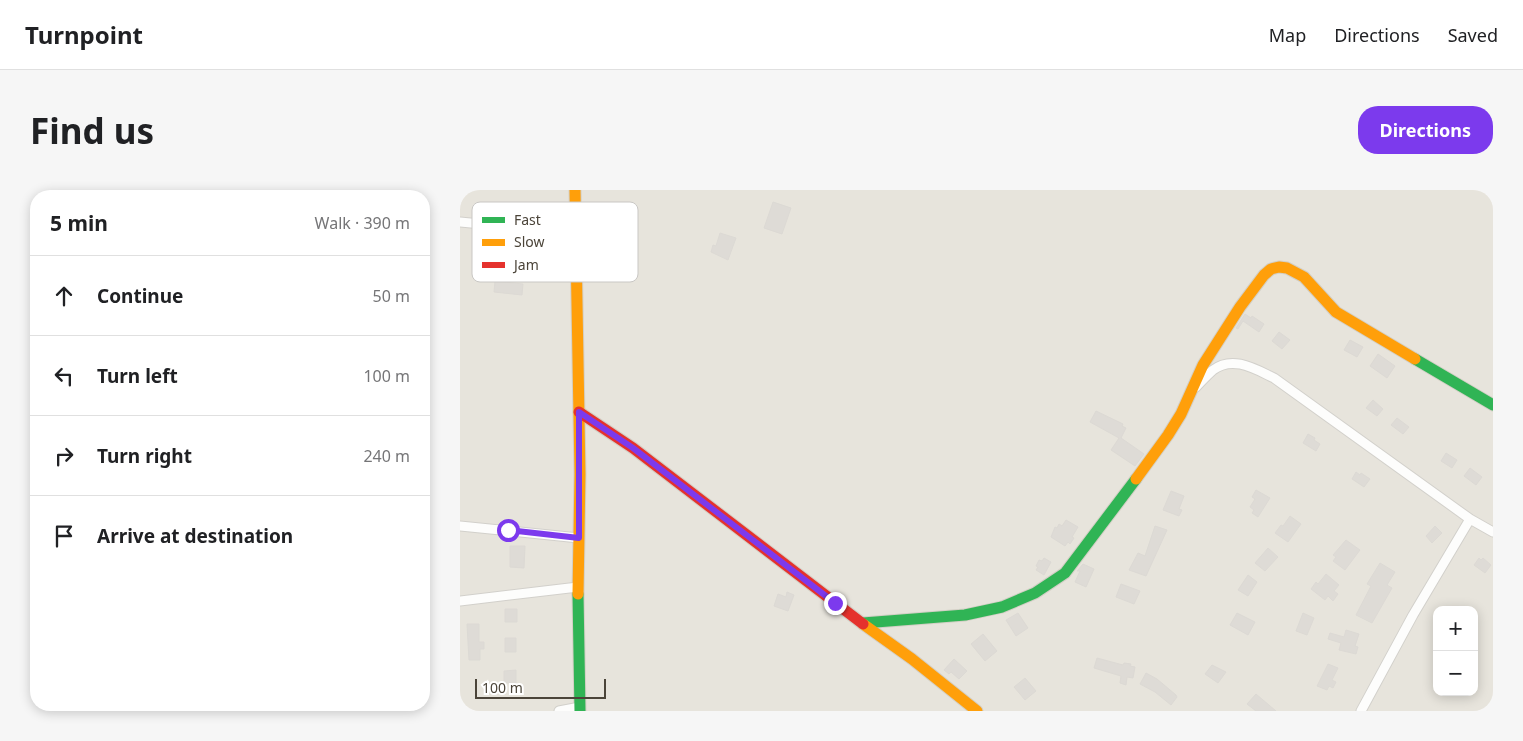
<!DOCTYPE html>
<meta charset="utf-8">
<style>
:root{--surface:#fff;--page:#f6f6f6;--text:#202124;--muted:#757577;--line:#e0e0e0;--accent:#7c3aed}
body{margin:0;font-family:"Noto Sans",sans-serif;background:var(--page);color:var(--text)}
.controls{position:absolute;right:15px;bottom:15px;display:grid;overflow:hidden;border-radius:10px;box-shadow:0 2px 12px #0003}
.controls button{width:45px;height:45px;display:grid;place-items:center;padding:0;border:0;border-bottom:1px solid var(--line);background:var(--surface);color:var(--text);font:25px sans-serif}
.scale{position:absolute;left:15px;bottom:12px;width:131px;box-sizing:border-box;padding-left:5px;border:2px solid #4b4439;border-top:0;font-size:14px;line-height:18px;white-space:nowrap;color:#4b4439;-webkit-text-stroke:4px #fff;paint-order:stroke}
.stop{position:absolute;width:15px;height:15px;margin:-11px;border:4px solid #7c3aed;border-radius:50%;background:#fff}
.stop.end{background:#7c3aed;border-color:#fff;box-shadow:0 1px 5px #0008}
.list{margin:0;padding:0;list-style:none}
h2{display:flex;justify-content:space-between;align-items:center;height:65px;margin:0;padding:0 20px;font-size:21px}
h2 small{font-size:16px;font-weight:400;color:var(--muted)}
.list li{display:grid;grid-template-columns:32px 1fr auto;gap:15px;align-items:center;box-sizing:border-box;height:80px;padding:0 20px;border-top:1px solid var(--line)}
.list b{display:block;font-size:19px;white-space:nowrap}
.list em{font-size:16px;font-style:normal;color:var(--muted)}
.icon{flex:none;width:28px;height:28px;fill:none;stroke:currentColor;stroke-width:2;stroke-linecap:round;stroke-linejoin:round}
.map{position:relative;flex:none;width:1033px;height:521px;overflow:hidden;border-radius:20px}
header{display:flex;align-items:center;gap:30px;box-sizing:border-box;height:70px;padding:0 25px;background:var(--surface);border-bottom:1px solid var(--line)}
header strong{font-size:24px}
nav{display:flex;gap:28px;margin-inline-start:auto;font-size:18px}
.intro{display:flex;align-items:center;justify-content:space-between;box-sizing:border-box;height:120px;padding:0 30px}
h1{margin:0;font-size:35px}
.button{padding:12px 22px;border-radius:20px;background:var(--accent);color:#fff;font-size:18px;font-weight:700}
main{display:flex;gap:30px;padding:0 30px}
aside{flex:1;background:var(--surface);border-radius:20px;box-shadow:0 2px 12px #0003}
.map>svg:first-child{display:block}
</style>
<header>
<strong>Turnpoint</strong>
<nav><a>Map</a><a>Directions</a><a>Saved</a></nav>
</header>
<div class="intro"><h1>Find us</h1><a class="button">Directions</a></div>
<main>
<aside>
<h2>5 min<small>Walk · 390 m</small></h2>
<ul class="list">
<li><svg class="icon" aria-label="ahead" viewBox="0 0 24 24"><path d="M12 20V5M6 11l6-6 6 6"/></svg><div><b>Continue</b></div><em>50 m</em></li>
<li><svg class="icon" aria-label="left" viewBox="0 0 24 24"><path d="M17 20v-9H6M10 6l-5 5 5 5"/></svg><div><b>Turn left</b></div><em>100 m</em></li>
<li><svg class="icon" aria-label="right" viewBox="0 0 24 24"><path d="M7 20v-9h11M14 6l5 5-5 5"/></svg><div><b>Turn right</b></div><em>240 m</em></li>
<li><svg class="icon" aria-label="arrive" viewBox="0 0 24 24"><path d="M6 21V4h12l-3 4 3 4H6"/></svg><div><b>Arrive at destination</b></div></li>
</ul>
</aside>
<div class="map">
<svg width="1033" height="521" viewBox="0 0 1033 521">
<rect width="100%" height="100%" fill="#f4f2ee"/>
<path fill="#e7e4dc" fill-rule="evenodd" d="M0 0H1033V521H0ZM977 420H1014V502H977Z"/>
<path fill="#dedbd6" stroke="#dcd9d4" d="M313 12 331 18 322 44 304 38Z
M260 43 276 48 268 70 251 62 253 55 256 56Z
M35 91 63 94 62 105 34 102Z
M785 124 791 128 792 126 804 134 799 142 783 131 778 139 776 138Z
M819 142 830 150 822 159 812 151Z
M890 150 903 157 897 167 884 160Z
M918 164 935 176 927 188 910 176Z
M913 210 923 219 917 226 906 218Z
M636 221 663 234 662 236 666 238 661 248 684 264 675 276 651 260 659 248 630 232Z
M937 228 949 237 943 244 931 235Z
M848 244 855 248 854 250 860 254 856 261 843 253Z
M986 263 997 270 992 278 981 271Z
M1010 278 1022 287 1016 295 1004 286Z
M896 282 900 285 901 283 910 289 904 297 892 289Z
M796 300 810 308 798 327 792 323 794 320 790 317 795 309 792 307Z
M711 301 724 306 719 319 722 320 719 326 703 320Z
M830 326 841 334 828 352 815 343 821 335 823 336Z
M606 330 618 337 612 347 614 348 610 354 608 352 605 356 591 347 595 337 597 338 599 334 602 336Z
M695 336 707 340 686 386 669 380 678 363 685 366Z
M975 336 982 343 972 353 966 346Z
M886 350 900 360 885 380 873 371 876 367 873 365Z
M50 356H65L64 378 50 377Z
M808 358 818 367 805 381 795 373Z
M584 368 591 372 584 385 576 380 578 377 576 376 579 370 582 371Z
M1019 368 1021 370 1023 368 1031 375 1025 383 1014 375Z
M920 373 935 382 927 395 932 398 912 433 896 425 911 396 907 394Z
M623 374 634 379 626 397 615 392 620 381H617Z
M866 384 879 395 874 401 878 404 873 411 868 406 865 410 851 399 856 392 858 394Z
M788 385 797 392 788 406 778 400Z
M661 394 680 401 674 414 656 407Z
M327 402 334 405 328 421 314 416 318 404 326 407Z
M45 419H57V432H45Z
M558 423 568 438 556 446 546 430Z
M777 423 795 432 788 445 770 435Z
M843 423 854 428 847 445 836 441Z
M7 434H19V452H24V459H20V470H9Z
M886 440 899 444 895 456 898 457 896 464 879 460 881 453 868 449 870 443 884 447Z
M523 444 537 461 525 471 511 454Z
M45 448H56V462H45Z
M637 468 663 475 664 473 671 474 670 476 675 477 673 488 667 487 666 495 660 493 661 486 634 478Z
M494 469 507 481 499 489 491 482 489 484 484 480Z
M868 474 878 478 872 490 876 492 873 498 869 496 867 500 857 496Z
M752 475 766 482 758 493 745 484Z
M56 480V493H44V481Z
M686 483 697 489 716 505 717 507 711 515 695 502 680 494Z
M565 488 576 501 565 510 554 497Z
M796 504 816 521H796L787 514Z"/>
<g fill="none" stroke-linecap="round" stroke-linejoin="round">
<g stroke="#d2d0cb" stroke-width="11">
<path id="street" d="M0 32 115 43
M736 197C741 192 747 185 753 180 773 165 795 179 814 188L1010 329 1033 342
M0 336 119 348
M0 411 118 397
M99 521 120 517
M901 521 953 425 1010 329"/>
</g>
<g stroke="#d3cfc5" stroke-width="13">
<path id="fast" d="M955 169 1033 215
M118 404 120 521
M403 433 505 425 542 417 575 403 605 383 676 289"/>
</g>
<g stroke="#d3cfc5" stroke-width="13">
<path id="slow" d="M115 0 120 284 118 404
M676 289 708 245 721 224 743 175 780 117 804 85 811 79 819 77 827 78 844 87 876 122 955 169
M403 434 452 469 517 521"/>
</g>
<g stroke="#d3cfc5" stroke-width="13">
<path id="jam" d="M119 222 173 258 403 434"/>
</g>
<use href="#street" stroke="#fdfdfc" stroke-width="9"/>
<use href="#fast" stroke="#30b455" stroke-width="11"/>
<use href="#slow" stroke="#ff9f0a" stroke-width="11"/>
<use href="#jam" stroke="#e5322d" stroke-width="11"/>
</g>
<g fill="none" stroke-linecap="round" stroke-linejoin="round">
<path stroke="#7c3aed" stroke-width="6" d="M48 340 119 348V222L173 258 375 413"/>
</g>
<rect x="12" y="12" width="166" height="80" rx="8" fill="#fff" stroke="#c9c7c4" stroke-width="1"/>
<rect x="22" y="27" width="23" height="6" fill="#30b455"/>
<rect x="22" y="49" width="23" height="7" fill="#ff9f0a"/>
<rect x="22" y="72" width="23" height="6" fill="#e5322d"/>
<g font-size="14" fill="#4b4439">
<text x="54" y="35">Fast</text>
<text x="54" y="57">Slow</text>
<text x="54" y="80">Jam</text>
</g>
</svg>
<div class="controls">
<button>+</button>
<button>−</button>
</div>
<div class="scale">100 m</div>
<div class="stop" style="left:48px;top:340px"></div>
<div class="stop end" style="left:375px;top:413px"></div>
</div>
</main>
